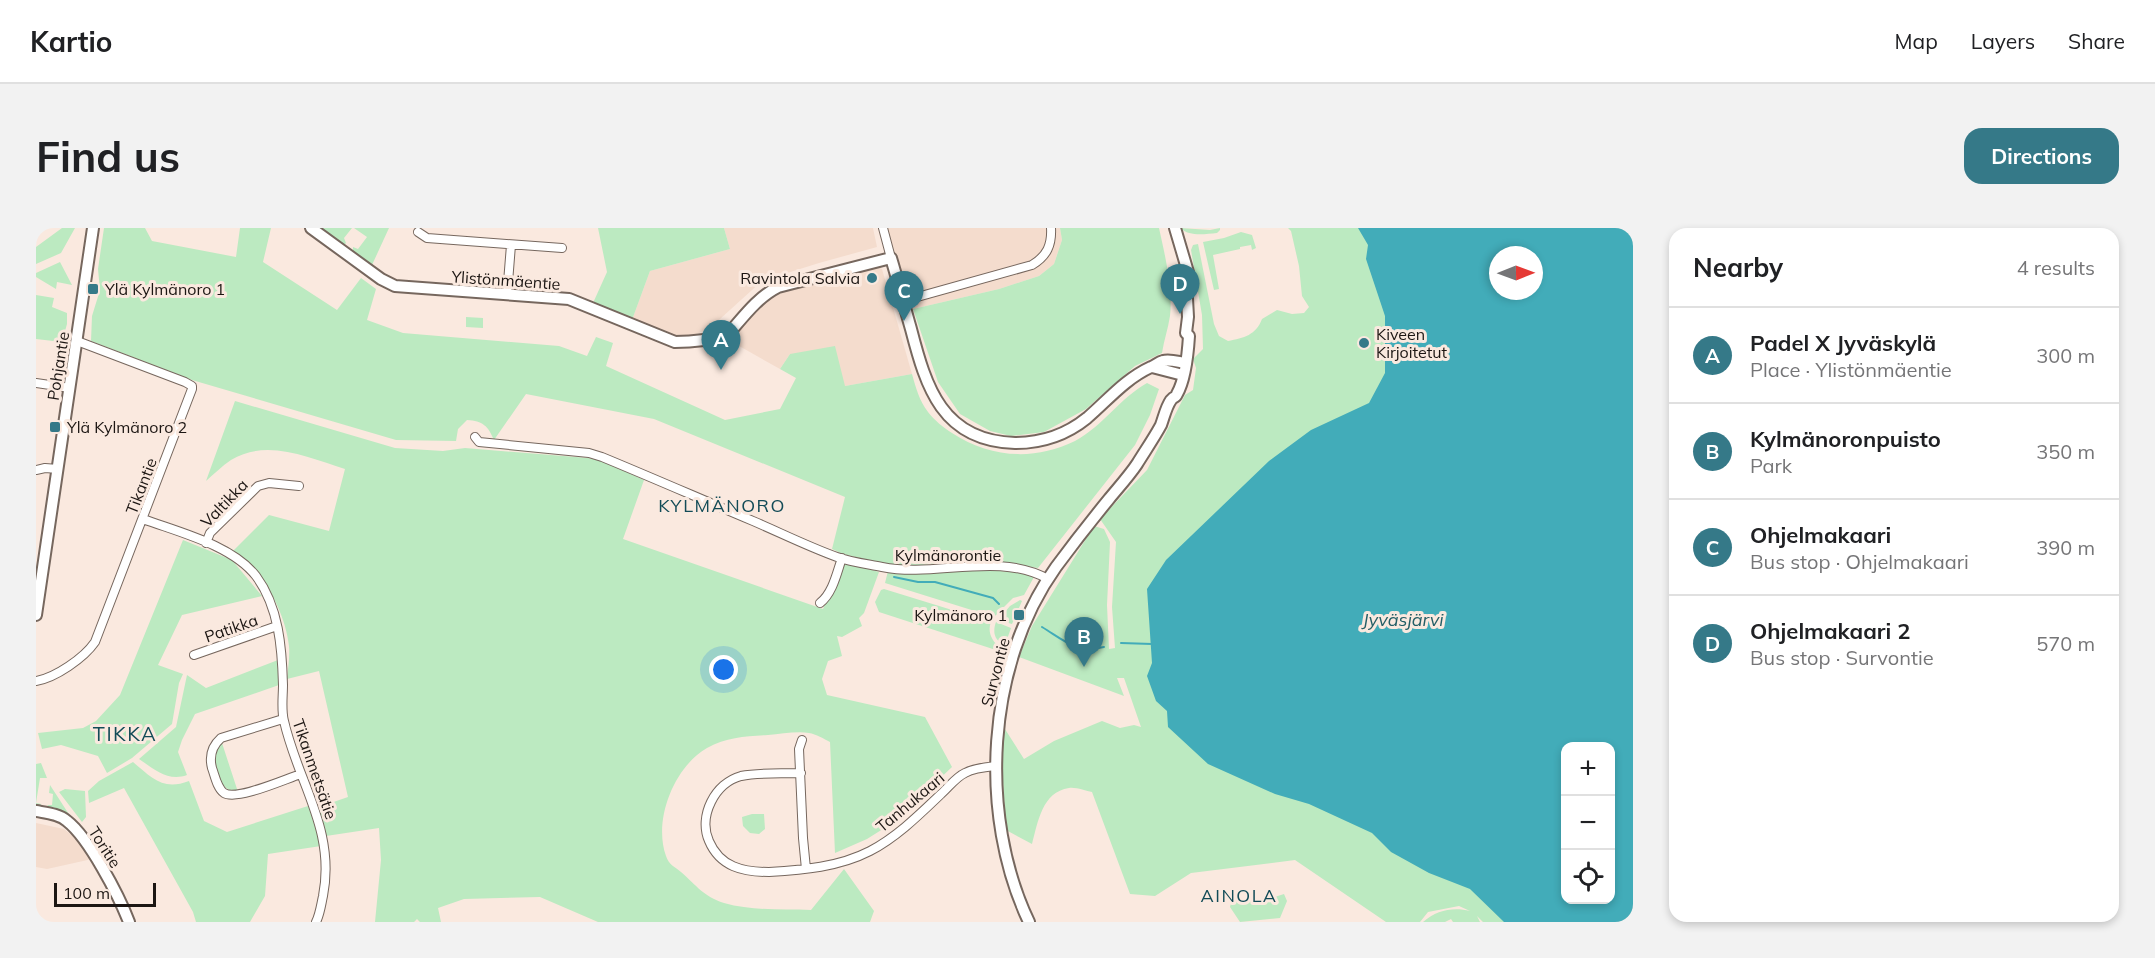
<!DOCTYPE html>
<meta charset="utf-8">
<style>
:root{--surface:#fff;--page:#f2f2f2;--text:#202124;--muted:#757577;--line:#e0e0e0;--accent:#357988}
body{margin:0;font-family:Mulish,sans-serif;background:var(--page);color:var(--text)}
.controls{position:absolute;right:18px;bottom:18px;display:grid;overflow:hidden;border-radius:12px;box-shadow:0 3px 9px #0003}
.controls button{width:54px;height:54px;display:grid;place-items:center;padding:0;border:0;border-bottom:2px solid var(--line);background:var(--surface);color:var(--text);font:30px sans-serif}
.compass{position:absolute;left:1453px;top:18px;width:54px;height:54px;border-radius:50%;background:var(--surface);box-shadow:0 3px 9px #0003;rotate:89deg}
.scale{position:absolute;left:18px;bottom:15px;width:102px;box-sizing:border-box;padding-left:6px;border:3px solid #1c1613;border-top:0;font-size:16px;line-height:21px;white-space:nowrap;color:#1c1613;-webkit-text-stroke:4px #fae9df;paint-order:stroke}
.you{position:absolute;left:688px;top:442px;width:21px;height:21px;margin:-15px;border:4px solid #fff;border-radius:50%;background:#1a73e8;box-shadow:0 0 0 9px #1a73e833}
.badge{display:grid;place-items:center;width:39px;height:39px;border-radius:50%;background:var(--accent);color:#fff;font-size:20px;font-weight:700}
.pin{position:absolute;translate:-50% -50px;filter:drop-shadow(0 2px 3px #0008)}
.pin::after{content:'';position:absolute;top:32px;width:21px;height:18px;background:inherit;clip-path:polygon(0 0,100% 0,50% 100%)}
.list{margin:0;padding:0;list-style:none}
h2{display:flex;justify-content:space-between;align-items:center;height:78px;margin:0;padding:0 24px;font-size:26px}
h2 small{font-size:20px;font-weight:400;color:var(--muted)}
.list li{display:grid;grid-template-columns:39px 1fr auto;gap:18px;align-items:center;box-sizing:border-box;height:96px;padding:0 24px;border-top:2px solid var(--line)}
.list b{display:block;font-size:22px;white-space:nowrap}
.list p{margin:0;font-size:20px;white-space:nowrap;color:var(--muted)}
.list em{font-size:20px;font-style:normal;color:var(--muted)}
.icon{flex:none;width:33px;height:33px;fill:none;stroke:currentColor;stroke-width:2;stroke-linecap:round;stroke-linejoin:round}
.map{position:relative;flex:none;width:1597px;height:694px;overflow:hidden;border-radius:18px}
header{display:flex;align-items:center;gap:36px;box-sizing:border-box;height:84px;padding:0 30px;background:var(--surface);border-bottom:2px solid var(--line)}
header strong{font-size:28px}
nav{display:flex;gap:33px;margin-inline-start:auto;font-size:21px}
.intro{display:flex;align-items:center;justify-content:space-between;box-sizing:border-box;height:144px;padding:0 36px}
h1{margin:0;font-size:42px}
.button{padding:15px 27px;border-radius:18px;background:var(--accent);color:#fff;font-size:21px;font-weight:700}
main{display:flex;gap:36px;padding:0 36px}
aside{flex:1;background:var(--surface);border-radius:18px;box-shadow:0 3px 9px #0003}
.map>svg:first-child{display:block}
</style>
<header>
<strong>Kartio</strong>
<nav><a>Map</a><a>Layers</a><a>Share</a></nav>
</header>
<div class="intro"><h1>Find us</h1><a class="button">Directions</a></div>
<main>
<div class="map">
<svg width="1597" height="694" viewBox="0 0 1597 694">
<rect width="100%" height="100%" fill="#fae9df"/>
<path fill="#f4dccd" d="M688 0H837L841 19 783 35 726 53 674 100 654 109 632 107 596 92 614 43 694 21Z
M851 0H1024L1026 12 1018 36 1003 48 963 61 877 81 866 57Z
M841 38 846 41 876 146 809 158 754 126 744 141 696 114 691 108 727 72 747 62Z
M0 595 28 601 43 613 56 631 11 641 0 639Z"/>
<path fill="#bceac1" d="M26 0H39L25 25 0 36V19Z
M68 0H109L116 13 200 29 204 0H235L227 34 301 82 325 50 340 61 331 92 367 105 523 118 551 128 560 109 577 115 570 138 689 192 744 181 760 150 744 141 754 126 799 118 809 158 876 146C880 160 883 172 892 184 898 192 908 200 916 205 954 230 998 233 1039 213 1067 198 1084 170 1111 155L1123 161 1114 187 1099 217 1002 340 955 333H917L878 338 849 336 807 326 796 321 809 269 618 191 490 166 458 212C452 198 447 193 431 192L422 201 420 213 360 212 156 152 55 113 56 88 64 62 62 41Z
M281 0H316L308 10 310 15 307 18Z
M318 0H353L336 37 317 25V19L322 21 331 9Z
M562 0H688L694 21 614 43 596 92 557 75 571 44Z
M1024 0H1123C1129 27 1137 61 1134 88 1132 101 1128 112 1126 125L1099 138 1050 181 1008 204 975 208 954 203 924 186 902 154 877 81 963 61 1003 48 1018 36 1026 12Z
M1144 0 1174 2 1184 0V2L1181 5C1169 6 1154 9 1144 0Z
M1252 0H1333L1513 694H1447L1441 688 1444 694H1417L1415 691 1409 694H1387C1401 682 1417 679 1434 683L1423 678 1392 684 1384 694H1350L1259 632 1155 645 1119 668 1094 666 1056 564C1050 563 1040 559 1033 560 1006 564 1002 594 996 616L970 602 966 538 967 498 988 531 1018 513 1066 493 1084 500 1098 497 1105 499 1088 450H1081L1088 468 983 429 996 398 1058 298 1068 301 1074 314 1071 377 1073 421 1079 420 1076 379 1080 314 1064 291 1111 242 1149 167 1157 162 1160 140 1157 131 1167 121 1166 87 1155 22 1157 17 1162 16 1178 96 1183 108 1192 113C1208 110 1220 107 1226 91L1241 82 1256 86 1268 85 1273 79 1266 68 1263 38 1255 3Z
M1205 4 1216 7 1220 20 1216 22 1215 17 1204 19V21L1177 27 1183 61 1178 62 1167 14 1188 10Z
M24 34 36 57 21 54 20 61 0 49V45Z
M0 67 18 70 16 79 31 85V96L26 114 0 111Z
M430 89 447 90V100L430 99Z
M199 173 359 220 407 223 429 220 552 230 567 233 608 252 587 311 787 381 808 334 843 344 828 385 823 390 826 398 806 409 801 408 806 428 792 433 786 451 791 467 889 489 916 539 858 594 831 611 799 625 794 514C788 511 780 506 773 505 761 503 745 506 732 507 710 508 691 509 671 520 638 539 617 592 630 628 633 637 638 638 645 644 661 658 667 668 688 675 716 683 746 681 775 682L808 641 838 683 834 694H562L504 669 428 671 402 680 405 694H384L381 691 378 694H339L345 632 343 600 290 608 280 580 312 569 283 443 251 451C252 440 254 429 253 418 249 383 227 343 197 323L233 287 293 303 309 241C273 230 231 210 195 232 186 238 178 246 170 253Z
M147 312 196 332 226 368 146 387 122 437 147 446 143 455 136 496 96 530 71 545 62 528 25 517 6 521 2 505 47 500 60 493 84 467Z
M954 342 985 345 998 349 988 367 977 370 958 389 849 355 852 343Z
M848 361 955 394C951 404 956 414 965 420L963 423 843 384 839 374 845 362Z
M984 372 986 373 976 396 962 392 974 378Z
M960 394 975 400 969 417C959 413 956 405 960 394Z
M242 432 243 457 159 486 146 512 142 524 151 547C132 554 118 541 103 531L140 499 151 447 170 460Z
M186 515 202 564H196L186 557 178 532 182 519Z
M97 534C116 550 127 563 153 553L168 593 191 604 272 578 284 603 285 618 232 626 229 668 214 694H160L157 684 88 560 53 575 52 563 63 553Z
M5 535 11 550H4L0 575 5 576 4 580 0 579V536Z
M14 557 36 591 11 579 12 577H16L17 566 13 565Z
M29 561 49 563 50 589 46 594 23 564Z
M716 586H728L729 601 723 606 714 605 707 598 706 589Z
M1248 666 1251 673 1244 690 1204 694 1194 679 1196 671 1229 672Z"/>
<path fill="#42acb9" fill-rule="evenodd" d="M1322 0H1597V694H1468L1434 661 1393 645 1355 624 1336 605 1273 576 1239 566 1172 536 1132 499 1131 483 1120 473 1111 448 1116 435 1111 361 1130 332 1233 233 1275 202 1333 175 1349 145V88L1330 31 1332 17ZM1462 27H1498V63H1462ZM1530 518H1574V672H1530Z"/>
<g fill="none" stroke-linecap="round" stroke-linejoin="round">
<path stroke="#42acb9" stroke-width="2" d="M858 349 882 354H899L957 370 963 376
M1006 399C1029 413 1039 425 1068 419
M1085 415 1116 416"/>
<g stroke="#76675e" stroke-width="10">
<path id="street" d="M847 0 855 30
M382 4 391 10 526 20
M471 67 475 17
M867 73 996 37C1011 28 1016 17 1015 0
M0 155 34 160
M439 209 443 214 553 225 566 229C617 250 667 272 717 293 745 305 773 319 801 329 815 334 831 336 846 339 900 350 961 323 1012 351
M0 242 9 240 22 241
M107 291C142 304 196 317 220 348 243 379 246 420 247 457 247 468 245 482 248 493 262 555 300 602 287 668 285 677 284 686 280 694
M170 315 174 305 222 258 233 255 263 258
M784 375C797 365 801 344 806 330
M158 427 241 398
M0 453C19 450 48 430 59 414L156 161V158L149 154 41 113
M247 491 185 510C176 518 173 528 176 540 179 548 181 560 188 565 201 573 249 551 265 546
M766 512 763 521 767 610 770 641
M765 545C746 546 724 544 705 548 679 555 662 588 673 613 684 639 707 644 733 644 767 642 803 639 834 623 861 609 884 586 905 566 913 559 920 549 929 545 938 540 950 539 960 538"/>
</g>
<g stroke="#76675e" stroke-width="14">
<path id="secondary" d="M275 0 345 51 359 58 533 71 639 114C651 114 686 112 694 104 708 88 722 69 742 59L855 30C862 53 868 77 875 101 890 159 906 213 979 215 1005 215 1030 207 1051 190 1072 172 1089 151 1115 139 1119 138 1122 134 1127 133 1134 131 1142 134 1149 135
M1116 139 1147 147
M0 387 57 0
M0 583C11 585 23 586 31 593 53 610 83 668 93 694
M993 694C942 587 950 437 1020 339 1037 316 1055 293 1073 271 1082 260 1093 248 1101 236 1109 223 1118 210 1125 197 1128 189 1130 179 1135 172 1139 167 1139 171 1141 166 1149 152 1152 124 1153 108L1150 105 1152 89 1150 52 1152 44 1139 0"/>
</g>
<use href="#street" stroke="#fff" stroke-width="8"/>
<use href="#secondary" stroke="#fff" stroke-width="10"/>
</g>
<g fill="#357988" stroke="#fae9df" stroke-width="2">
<circle cx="836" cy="50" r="6"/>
<rect x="51" y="55" width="12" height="12" rx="3"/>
<circle cx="1328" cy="115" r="6"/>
<rect x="13" y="193" width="12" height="12" rx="3"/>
<rect x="977" y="381" width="12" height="12" rx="3"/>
</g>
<g text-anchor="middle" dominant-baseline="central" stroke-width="6" stroke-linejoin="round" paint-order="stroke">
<g font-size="16" fill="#1c1613" stroke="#fae9df" text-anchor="start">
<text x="824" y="50" text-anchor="end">Ravintola Salvia</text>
<text x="69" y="61">Ylä Kylmänoro 1</text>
<text x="1340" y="106">Kiveen<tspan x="1340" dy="18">Kirjoitetut</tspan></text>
<text x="31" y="199">Ylä Kylmänoro 2</text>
<text x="971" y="387" text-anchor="end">Kylmänoro 1</text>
</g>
<g font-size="16" fill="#1c1613" stroke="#fae9df">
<text transform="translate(470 52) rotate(4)">Ylistönmäentie</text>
<text transform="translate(22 138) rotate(-81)">Pohjantie</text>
<text transform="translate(105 258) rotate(-69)">Tikantie</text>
<text transform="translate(188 275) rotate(-46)">Valtikka</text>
<text x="912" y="327">Kylmänorontie</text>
<text transform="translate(195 400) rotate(-19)">Patikka</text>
<text transform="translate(959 444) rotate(-75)">Survontie</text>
<text transform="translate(279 541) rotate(71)">Tikanmetsätie</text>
<text transform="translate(874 574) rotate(-40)">Tanhukaari</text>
<text transform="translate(69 619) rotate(57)">Toritie</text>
</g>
<g font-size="18" letter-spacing="1.5" fill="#124b57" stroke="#fae9df">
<text x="686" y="277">KYLMÄNORO</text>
<text x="1203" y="667">AINOLA</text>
</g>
<g font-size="18" font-style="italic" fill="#245e66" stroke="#fae9df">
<text x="1367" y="391">Jyväsjärvi</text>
</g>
<g font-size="20" letter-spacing="1.5" fill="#124b57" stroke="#fae9df">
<text x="89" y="505">TIKKA</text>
</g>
</g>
</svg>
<div class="controls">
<button>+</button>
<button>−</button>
<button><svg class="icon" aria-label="locate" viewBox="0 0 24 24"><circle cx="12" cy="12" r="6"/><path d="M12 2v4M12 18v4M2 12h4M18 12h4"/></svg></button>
</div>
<svg class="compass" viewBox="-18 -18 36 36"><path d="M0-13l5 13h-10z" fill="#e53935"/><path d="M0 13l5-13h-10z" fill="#757577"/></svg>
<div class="scale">100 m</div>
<div class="you"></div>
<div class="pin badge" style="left:685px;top:142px">A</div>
<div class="pin badge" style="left:1048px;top:439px">B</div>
<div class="pin badge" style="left:868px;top:93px">C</div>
<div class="pin badge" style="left:1144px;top:86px">D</div>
</div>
<aside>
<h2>Nearby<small>4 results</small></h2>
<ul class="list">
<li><span class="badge">A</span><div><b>Padel X Jyväskylä</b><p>Place · Ylistönmäentie</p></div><em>300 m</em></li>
<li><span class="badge">B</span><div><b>Kylmänoronpuisto</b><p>Park</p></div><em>350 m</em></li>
<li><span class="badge">C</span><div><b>Ohjelmakaari</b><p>Bus stop · Ohjelmakaari</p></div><em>390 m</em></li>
<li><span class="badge">D</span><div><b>Ohjelmakaari 2</b><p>Bus stop · Survontie</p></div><em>570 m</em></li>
</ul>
</aside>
</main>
